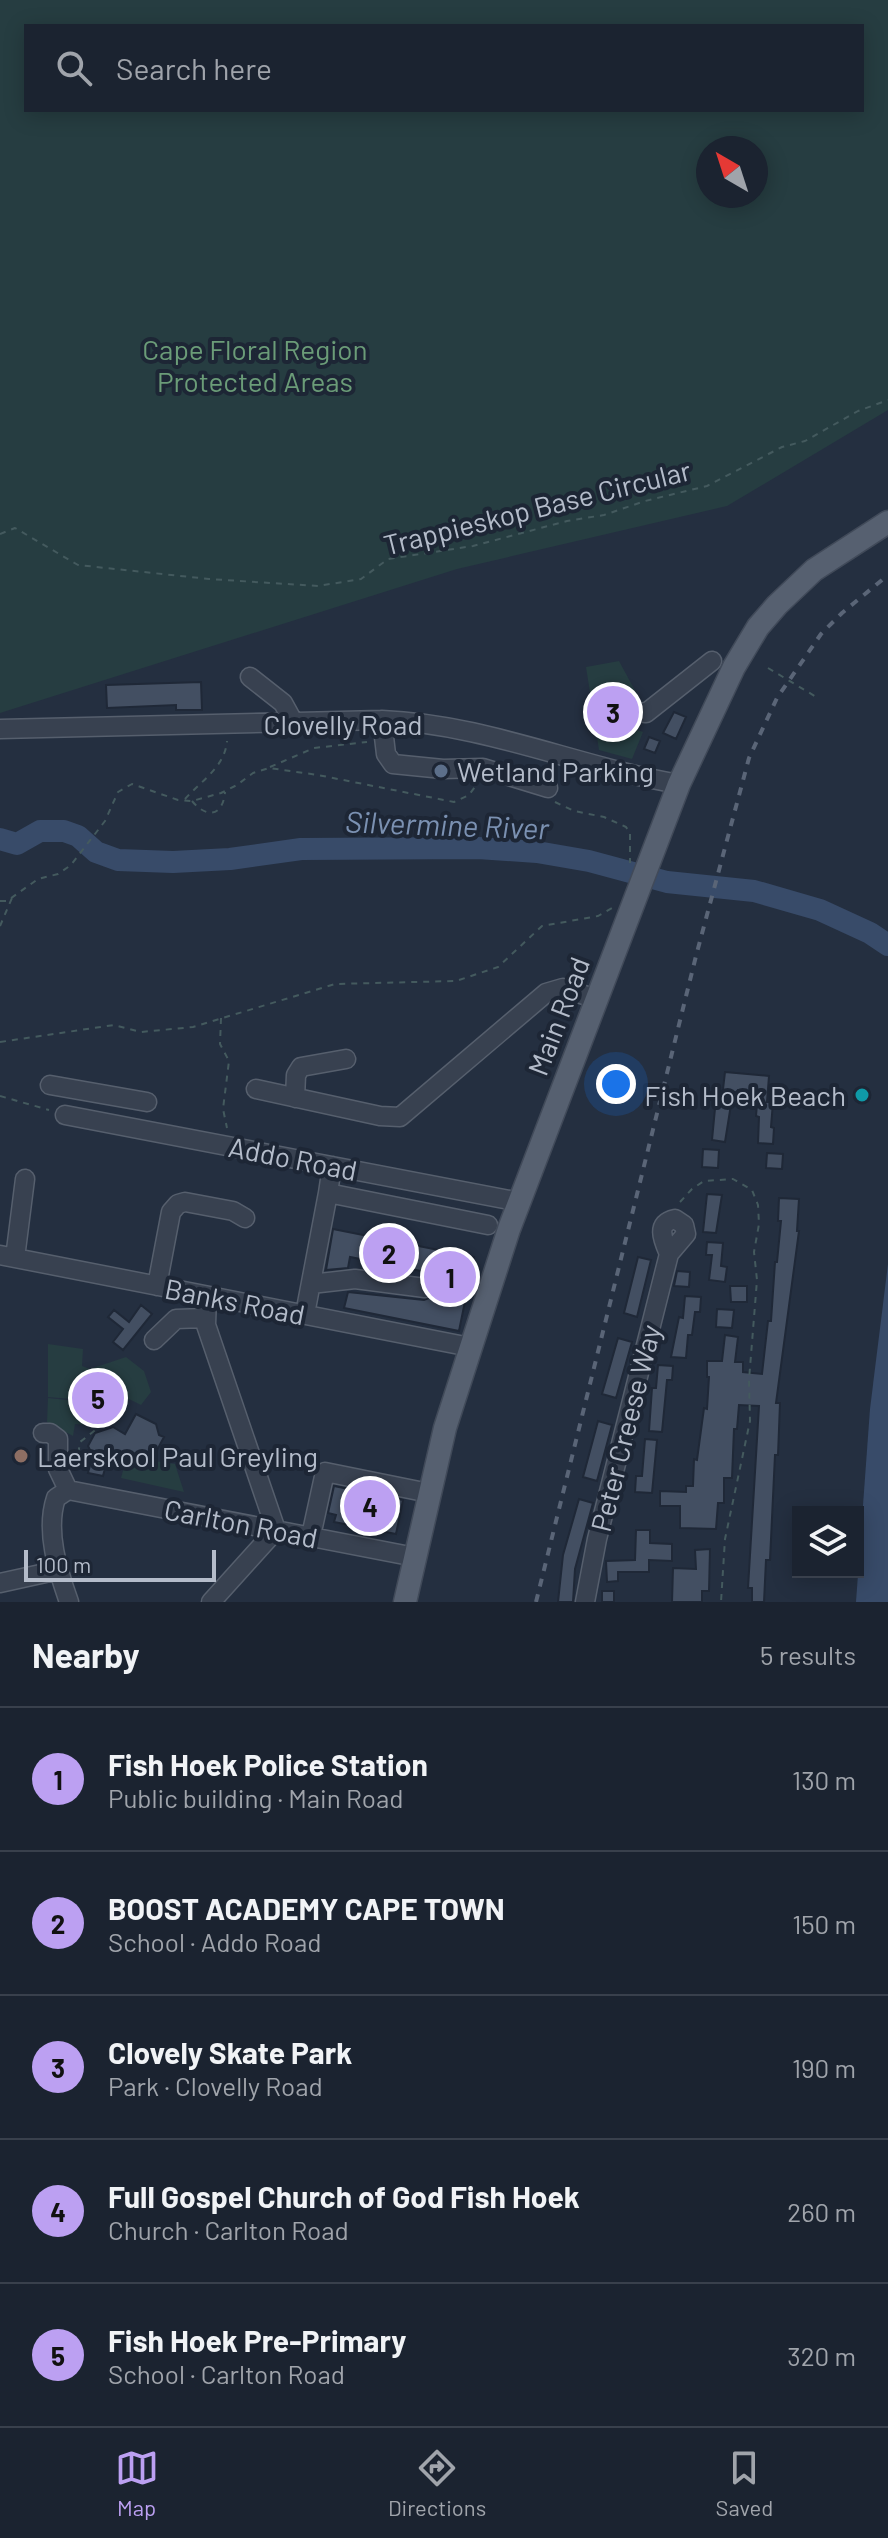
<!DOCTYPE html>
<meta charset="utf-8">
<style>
:root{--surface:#1b2330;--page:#282f3c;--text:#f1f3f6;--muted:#a0a4ab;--line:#39404c;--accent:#bca0f2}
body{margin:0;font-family:Barlow,sans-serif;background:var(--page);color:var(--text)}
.controls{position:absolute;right:24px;bottom:24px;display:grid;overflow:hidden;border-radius:0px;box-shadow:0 4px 20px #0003}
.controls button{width:72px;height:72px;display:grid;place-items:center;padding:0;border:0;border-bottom:2px solid var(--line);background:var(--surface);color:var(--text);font:40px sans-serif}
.compass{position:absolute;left:696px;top:136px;width:72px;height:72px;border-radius:50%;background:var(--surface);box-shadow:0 4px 20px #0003;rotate:321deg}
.scale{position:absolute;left:24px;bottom:20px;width:192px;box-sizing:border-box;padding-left:8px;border:4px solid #b4bcca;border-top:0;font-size:22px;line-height:28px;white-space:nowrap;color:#b4bcca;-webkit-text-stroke:6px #1d2635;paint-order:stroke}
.you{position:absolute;left:616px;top:1084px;width:28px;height:28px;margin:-20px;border:6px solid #fff;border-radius:50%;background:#1a73e8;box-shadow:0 0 0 12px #1a73e833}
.badge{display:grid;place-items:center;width:52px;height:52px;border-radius:50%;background:var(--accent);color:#111;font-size:26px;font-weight:700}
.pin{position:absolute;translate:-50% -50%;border:4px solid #fff;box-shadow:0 2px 8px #0006}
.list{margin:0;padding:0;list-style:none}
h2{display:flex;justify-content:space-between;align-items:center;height:104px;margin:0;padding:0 32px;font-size:34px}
h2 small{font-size:26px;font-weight:400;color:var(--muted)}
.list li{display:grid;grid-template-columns:52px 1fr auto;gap:24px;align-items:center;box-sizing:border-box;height:144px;padding:0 32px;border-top:2px solid var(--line)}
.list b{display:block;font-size:30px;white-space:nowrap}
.list p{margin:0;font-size:26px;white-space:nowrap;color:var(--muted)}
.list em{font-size:26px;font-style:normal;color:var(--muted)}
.icon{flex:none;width:44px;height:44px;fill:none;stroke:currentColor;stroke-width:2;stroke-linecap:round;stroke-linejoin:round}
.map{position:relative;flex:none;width:888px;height:1602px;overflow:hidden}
.search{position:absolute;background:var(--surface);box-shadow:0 4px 20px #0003;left:24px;right:24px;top:24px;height:88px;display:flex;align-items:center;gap:20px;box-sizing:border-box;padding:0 28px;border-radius:0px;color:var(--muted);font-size:30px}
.sheet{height:824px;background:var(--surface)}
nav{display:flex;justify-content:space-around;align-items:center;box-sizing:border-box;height:112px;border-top:2px solid var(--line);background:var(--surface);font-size:22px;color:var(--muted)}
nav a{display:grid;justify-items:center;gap:4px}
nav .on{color:var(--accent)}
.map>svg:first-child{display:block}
</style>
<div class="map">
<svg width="888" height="1602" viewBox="0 0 888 1602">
<rect width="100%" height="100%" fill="#242f40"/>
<path fill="#263d41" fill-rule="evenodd" d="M0 0H888V410L727 506 457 569 0 713ZM862 26V110H26V26ZM756 148V196H708V148Z
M619 661 639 698 626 726 643 732 632 759 599 750 586 667Z
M48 1344 83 1349 82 1366 90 1369 126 1357 144 1371 151 1392 141 1405 129 1399 122 1413 108 1420 107 1402 48 1397Z
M48 1398 97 1403 98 1411 90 1410 88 1425 75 1424 73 1436 47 1422Z
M154 1456V1461L175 1464 184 1492 121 1478 124 1467Z"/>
<path fill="#384b69" d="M888 1264V1602H856L870 1409Z"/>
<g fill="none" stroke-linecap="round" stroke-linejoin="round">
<path stroke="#384b69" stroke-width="22" d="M0 839 17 844 40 831H64L78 836 96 852 118 860 173 862 230 859 301 849 478 848 537 852 589 861 667 882 754 891 820 910 870 933 888 945"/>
</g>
<path fill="#434f62" stroke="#1f2837" stroke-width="2" d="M201 682 202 710H176V705L107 708 106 685Z
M674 712 686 717 676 739 663 733Z
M649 737 660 741 655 753 644 749Z
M725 1072 769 1076 767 1102H773L771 1127 774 1128 773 1144 758 1143 759 1117 756 1116 758 1092 738 1090 737 1093 733 1092 725 1142 712 1140 716 1098H722Z
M703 1149 719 1150 718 1168 702 1167Z
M767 1153 783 1154 782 1169 766 1168Z
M707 1194 722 1195 716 1233 703 1232Z
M779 1198 799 1199 797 1231H799L776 1403H780L778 1455H775L770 1560H766L764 1602H752V1588H748L759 1406 739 1405 737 1429H734L732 1478H724V1503H718L716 1529 680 1528V1506H660V1491L686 1492V1486H693L694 1459 697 1460 704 1408 707 1409 709 1377H707V1361H722L725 1335 738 1337 735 1362H743V1372L762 1374 768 1321H771L775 1262H777L781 1221H778Z
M333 1229 474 1257 459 1331 344 1308 348 1292 424 1300 434 1296 436 1284 430 1277 431 1273 350 1257 348 1268 326 1270Z
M707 1242 723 1243 721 1266 727 1267 725 1282 709 1280 712 1255H706Z
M638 1257 651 1260 637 1317 624 1313Z
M677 1271 690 1272 689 1287 674 1286Z
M730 1286H747V1302H731Z
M685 1296 701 1297 700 1312H695L692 1335H688L686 1358 671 1357 679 1317 683 1318Z
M141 1305 152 1314 123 1350 113 1342 123 1329 108 1317 114 1310 129 1322Z
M717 1309 734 1310 732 1328 716 1327Z
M618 1338 632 1342 616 1398 602 1394Z
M658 1365 673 1366 672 1380H667L662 1432 649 1431 652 1388H656Z
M136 1414 156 1424 159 1435 164 1437 155 1454 125 1465 108 1457 103 1476 88 1473 92 1454 88 1446 95 1433 113 1427 125 1434Z
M598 1421 612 1425 597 1481 583 1477Z
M645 1439 657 1440 652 1493 635 1492 636 1476H642Z
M334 1486 403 1500 396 1534 334 1522 336 1515 328 1513Z
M579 1499 593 1503 575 1569 573 1602H558L563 1555Z
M636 1530H650V1543L672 1544V1561L649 1560V1572H618V1581L607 1582 606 1561 635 1560Z
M710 1549 709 1591H702V1602H672L673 1568 696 1569 695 1550Z
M602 1591H614V1602H602Z"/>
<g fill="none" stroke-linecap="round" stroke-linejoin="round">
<g stroke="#565f6d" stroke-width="21">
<path id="minor" d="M250 677 283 703 294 723
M615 709 646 713 712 661
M382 720 386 754 393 764 443 769 483 768 548 788
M0 729 382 720C485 724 579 767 679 784
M50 1085 147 1102
M256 1089 380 1116 400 1117 546 993 563 988 596 999
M295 1098 296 1075 301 1067 346 1059
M65 1115 520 1202
M332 1166 328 1193 488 1225
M0 1255 470 1347
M15 1258 25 1179
M311 1284 355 1279 425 1288
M157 1286 171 1212 178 1204 185 1202 233 1211 245 1218
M207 1296 206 1325 276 1530
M305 1314 328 1193
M154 1340 176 1319 204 1318
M43 1433H50L58 1439V1469L68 1490
M68 1490 415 1557
M68 1490 56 1498C45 1531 58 1571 69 1602
M311 1536 325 1472 429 1493
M0 1583 59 1570
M211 1602 276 1530
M585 1602 597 1539 669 1254 686 1234 684 1225 675 1219C655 1223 663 1240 669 1254"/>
</g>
<g stroke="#414a59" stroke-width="25">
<path id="major" d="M405 1602 445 1428 509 1229 679 784 734 667 758 627 777 605 814 570 888 522"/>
</g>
<path stroke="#445a5e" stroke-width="2" stroke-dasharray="6 6" stroke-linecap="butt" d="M0 534 15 528 78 565 209 579 318 586 361 579 388 559 473 546 567 521 604 515 645 501 707 486 782 447 805 441 858 411 888 400
M768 668 818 698
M270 767 314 748 367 742
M185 799C201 781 225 767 227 741
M192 801C207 819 223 816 225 792
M555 802 574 811 604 817 626 827 630 833V863
M0 901H7L38 879 58 874 71 865 105 821 118 792 132 784 178 800 192 801 221 793 237 785 253 773 269 768 318 775 454 802 469 795 477 784
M0 926 12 898
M221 1018 220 1044 229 1061 223 1109 227 1128
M0 1042 114 1025 141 1032 193 1027 335 984 456 981 498 967 542 926 598 916 612 908
M0 1096 49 1110
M680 1202 692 1189 704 1181 733 1179 752 1190 758 1205 759 1224 754 1252 757 1280 749 1380 750 1421 725 1539 721 1602
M79 1462 87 1464
M74 1463 77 1462 80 1442 103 1424V1399"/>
<use href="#minor" stroke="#384150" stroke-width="18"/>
<use href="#major" stroke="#566070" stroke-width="22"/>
<path stroke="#5a6577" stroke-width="4" stroke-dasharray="8 8" stroke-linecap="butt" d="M536 1602 696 956 749 758 777 698 821 634 842 613 888 575"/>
</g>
<circle fill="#5c6f8a" stroke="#1d2635" stroke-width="3" cx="441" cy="771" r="8"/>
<circle fill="#0f9aa8" stroke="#1d2635" stroke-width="3" cx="862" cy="1095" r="8"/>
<circle fill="#8d6e63" stroke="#1d2635" stroke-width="3" cx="21" cy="1456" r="8"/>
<g text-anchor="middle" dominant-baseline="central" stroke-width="8" stroke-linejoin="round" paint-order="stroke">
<g font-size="28" fill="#6b9c78" stroke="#1d2635">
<text x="255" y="349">Cape Floral Region<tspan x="255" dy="32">Protected Areas</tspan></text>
</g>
<g font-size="28" fill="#b4bcca" stroke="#1d2635">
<text transform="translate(537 507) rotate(-14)">Trappieskop Base Circular</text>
<text x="343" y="724">Clovelly Road</text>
<text transform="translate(558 1016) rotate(-69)">Main Road</text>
<text transform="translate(293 1158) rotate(11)">Addo Road</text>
<text transform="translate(235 1301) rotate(11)">Banks Road</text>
<text transform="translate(625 1428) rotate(-76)">Peter Creese Way</text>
<text transform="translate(241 1523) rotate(11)">Carlton Road</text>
</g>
<g font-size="28" fill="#b4bcca" stroke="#1d2635" text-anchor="start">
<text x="457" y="771">Wetland Parking</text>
<text x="846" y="1095" text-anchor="end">Fish Hoek Beach</text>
<text x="37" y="1456">Laerskool Paul Greyling</text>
</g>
<g font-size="30" font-style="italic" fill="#7b91b2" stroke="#1d2635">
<text transform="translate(447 824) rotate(2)">Silvermine River</text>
</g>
</g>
</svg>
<div class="controls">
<button><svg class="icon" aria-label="layers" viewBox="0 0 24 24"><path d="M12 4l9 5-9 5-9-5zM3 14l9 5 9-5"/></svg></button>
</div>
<svg class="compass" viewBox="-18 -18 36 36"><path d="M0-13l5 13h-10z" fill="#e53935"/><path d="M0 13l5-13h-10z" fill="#a0a4ab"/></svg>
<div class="scale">100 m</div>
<div class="you"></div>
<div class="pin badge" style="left:450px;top:1277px">1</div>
<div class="pin badge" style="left:389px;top:1253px">2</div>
<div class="pin badge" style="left:613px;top:712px">3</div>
<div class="pin badge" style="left:370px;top:1506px">4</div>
<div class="pin badge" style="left:98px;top:1398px">5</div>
<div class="search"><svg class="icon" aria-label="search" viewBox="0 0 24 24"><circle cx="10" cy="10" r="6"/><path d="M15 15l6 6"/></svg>Search here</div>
</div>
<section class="sheet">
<h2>Nearby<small>5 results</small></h2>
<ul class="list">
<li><span class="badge">1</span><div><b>Fish Hoek Police Station</b><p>Public building · Main Road</p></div><em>130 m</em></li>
<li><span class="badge">2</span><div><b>BOOST ACADEMY CAPE TOWN</b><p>School · Addo Road</p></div><em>150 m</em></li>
<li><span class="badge">3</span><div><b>Clovely Skate Park</b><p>Park · Clovelly Road</p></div><em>190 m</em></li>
<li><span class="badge">4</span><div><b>Full Gospel Church of God Fish Hoek</b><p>Church · Carlton Road</p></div><em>260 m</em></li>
<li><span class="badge">5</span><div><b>Fish Hoek Pre-Primary</b><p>School · Carlton Road</p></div><em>320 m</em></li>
</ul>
</section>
<nav>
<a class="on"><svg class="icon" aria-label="map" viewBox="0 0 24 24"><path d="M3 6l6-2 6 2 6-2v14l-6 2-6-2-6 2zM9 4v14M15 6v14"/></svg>Map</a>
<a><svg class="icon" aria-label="directions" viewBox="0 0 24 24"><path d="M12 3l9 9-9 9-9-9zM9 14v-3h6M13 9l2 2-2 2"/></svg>Directions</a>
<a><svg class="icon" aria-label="saved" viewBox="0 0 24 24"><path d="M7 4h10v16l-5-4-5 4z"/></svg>Saved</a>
</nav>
